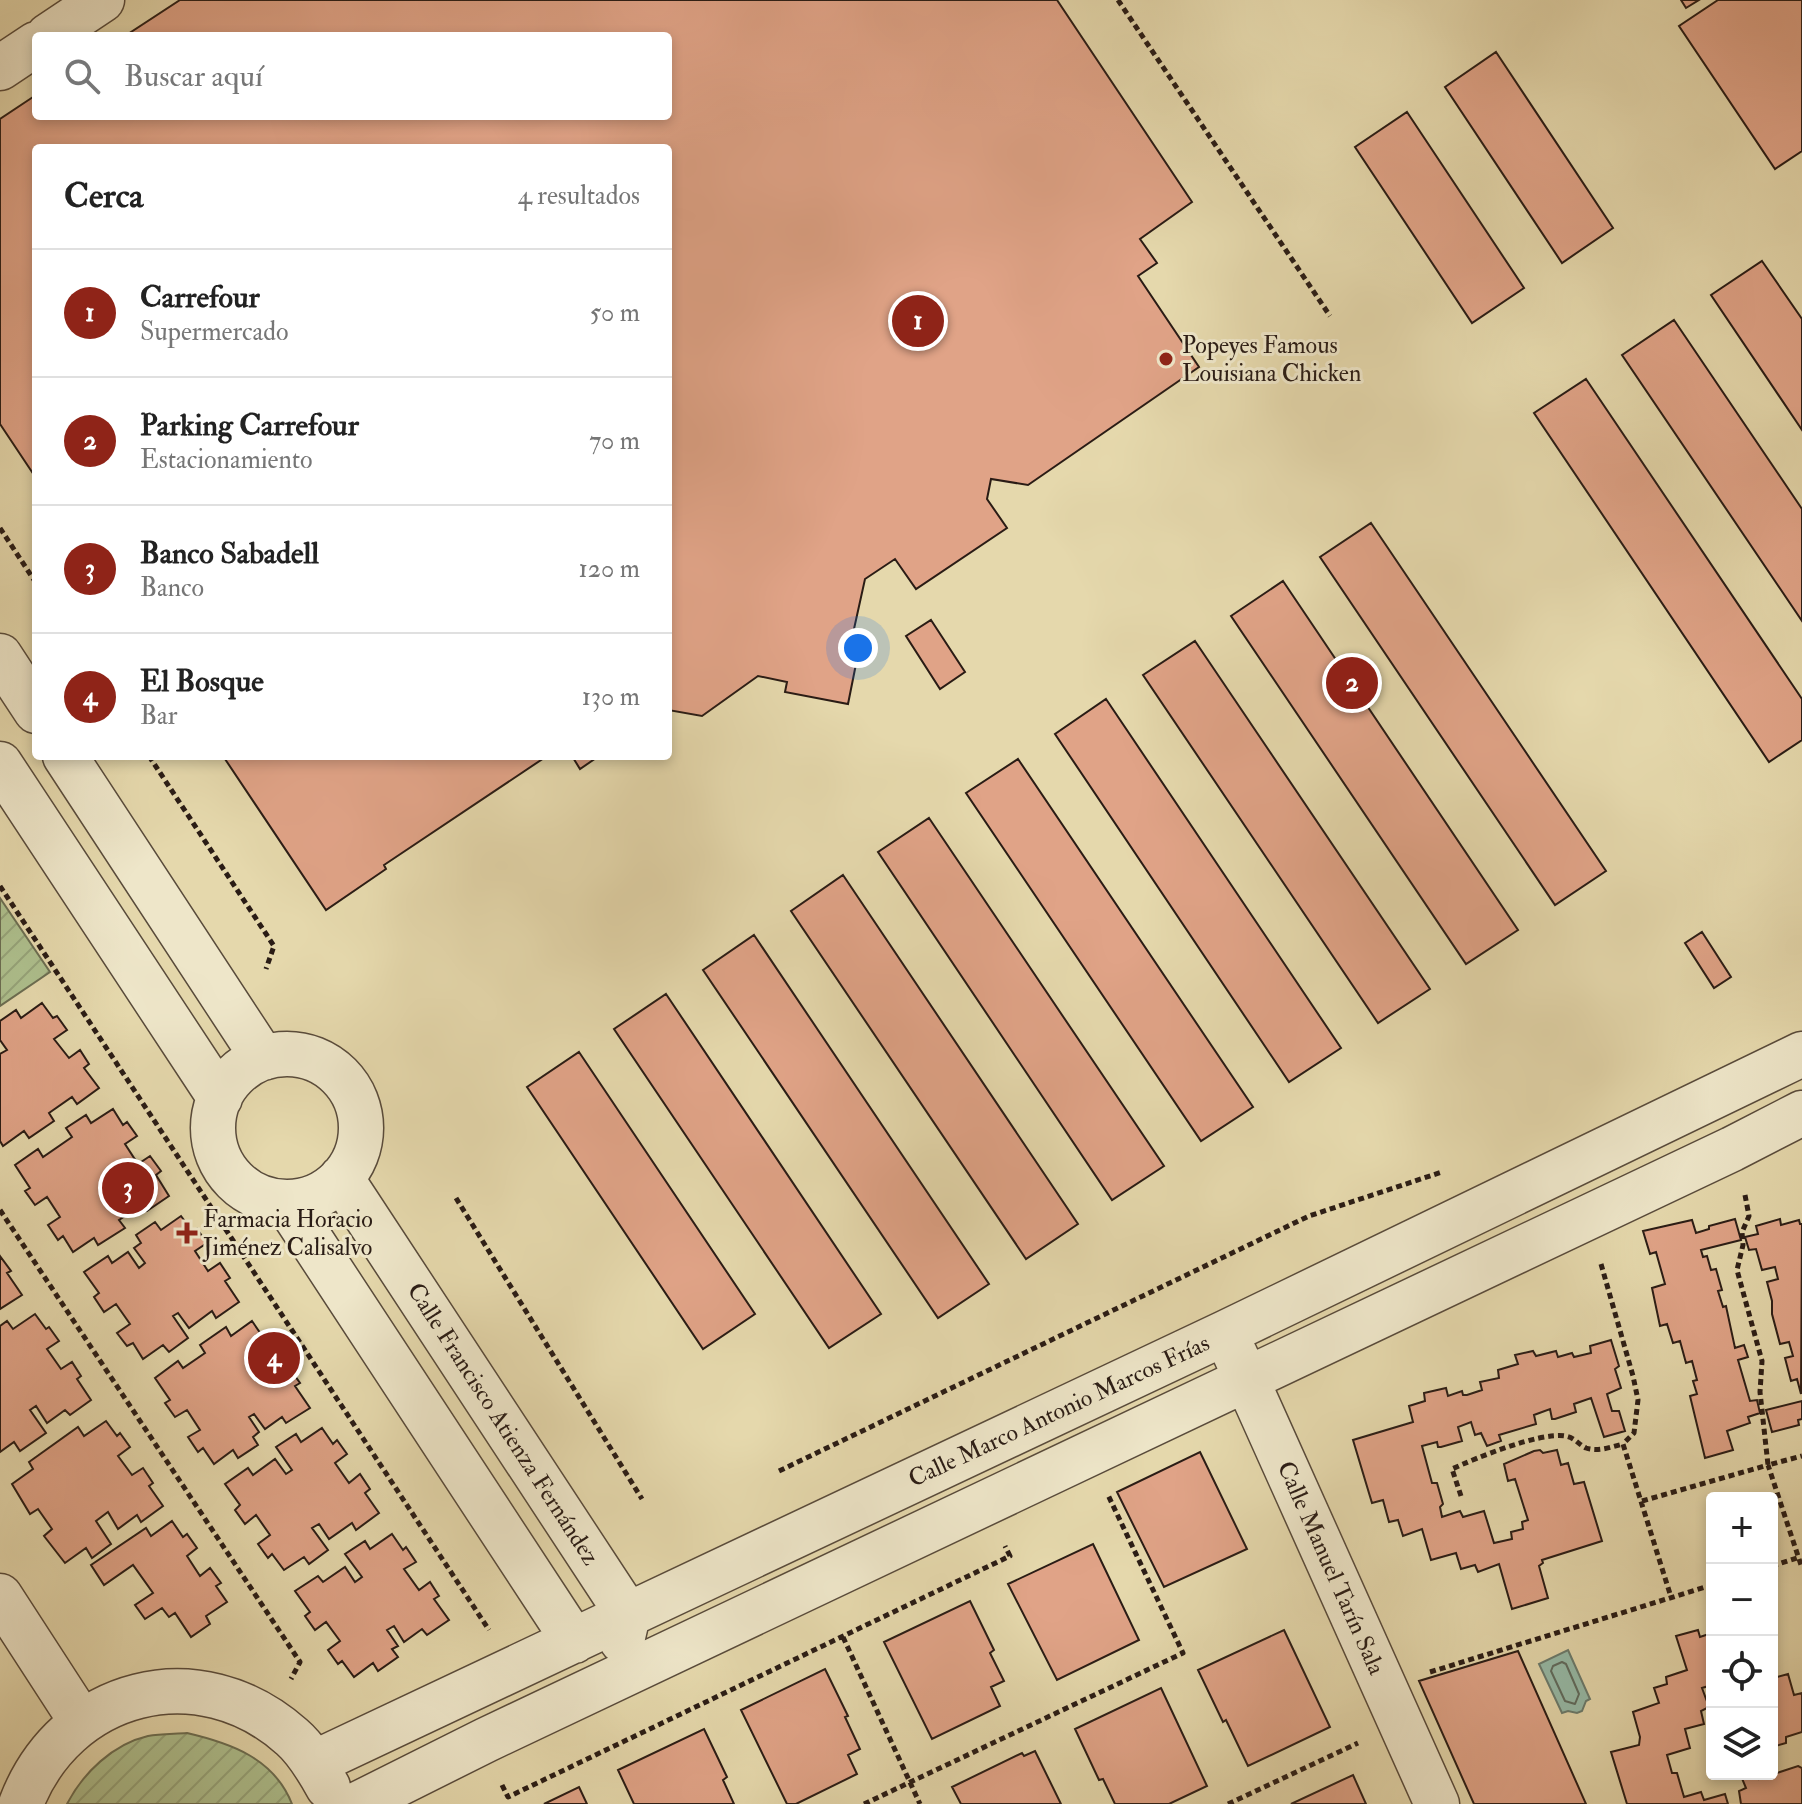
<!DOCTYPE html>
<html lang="es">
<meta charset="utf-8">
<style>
:root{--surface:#fff;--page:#f6f6f6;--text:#222;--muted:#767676;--line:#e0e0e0;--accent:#8f2418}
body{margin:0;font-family:"IM FELL Double Pica",serif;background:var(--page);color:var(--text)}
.controls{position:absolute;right:24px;bottom:24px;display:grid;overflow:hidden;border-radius:8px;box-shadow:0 4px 12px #0003}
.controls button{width:72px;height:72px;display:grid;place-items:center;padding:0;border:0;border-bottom:2px solid var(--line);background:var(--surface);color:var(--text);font:40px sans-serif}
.you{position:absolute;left:858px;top:648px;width:28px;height:28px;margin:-20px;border:6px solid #fff;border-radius:50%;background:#1a73e8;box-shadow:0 0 0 12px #1a73e833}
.badge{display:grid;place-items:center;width:52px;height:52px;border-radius:50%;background:var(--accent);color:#fff;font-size:26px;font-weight:700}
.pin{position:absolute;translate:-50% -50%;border:4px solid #fff;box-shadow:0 2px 8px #0006}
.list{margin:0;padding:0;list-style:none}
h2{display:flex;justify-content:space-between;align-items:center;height:104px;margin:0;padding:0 32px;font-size:34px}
h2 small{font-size:26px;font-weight:400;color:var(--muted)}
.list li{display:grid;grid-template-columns:52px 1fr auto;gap:24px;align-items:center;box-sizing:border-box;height:128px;padding:0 32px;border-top:2px solid var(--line)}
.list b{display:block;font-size:30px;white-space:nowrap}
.list p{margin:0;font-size:26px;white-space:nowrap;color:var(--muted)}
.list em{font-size:26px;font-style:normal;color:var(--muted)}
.icon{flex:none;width:44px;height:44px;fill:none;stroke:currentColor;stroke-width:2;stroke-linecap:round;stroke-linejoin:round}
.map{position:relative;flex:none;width:1802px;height:1804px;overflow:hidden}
.search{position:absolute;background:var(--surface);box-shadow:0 4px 12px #0003;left:32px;top:32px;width:640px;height:88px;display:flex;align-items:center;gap:20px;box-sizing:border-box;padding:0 28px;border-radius:8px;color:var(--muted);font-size:30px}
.panel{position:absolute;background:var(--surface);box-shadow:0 4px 12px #0003;left:32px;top:144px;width:640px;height:616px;border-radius:8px}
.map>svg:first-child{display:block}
</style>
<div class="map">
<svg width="1802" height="1804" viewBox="0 0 1802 1804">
<defs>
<pattern id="garden-furrows" width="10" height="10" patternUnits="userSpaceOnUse" patternTransform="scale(2)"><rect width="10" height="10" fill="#aec08e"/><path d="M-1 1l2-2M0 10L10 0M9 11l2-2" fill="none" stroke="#96a47a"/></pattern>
</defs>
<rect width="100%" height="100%" fill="#e5d8ac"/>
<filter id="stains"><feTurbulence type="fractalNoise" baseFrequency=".0025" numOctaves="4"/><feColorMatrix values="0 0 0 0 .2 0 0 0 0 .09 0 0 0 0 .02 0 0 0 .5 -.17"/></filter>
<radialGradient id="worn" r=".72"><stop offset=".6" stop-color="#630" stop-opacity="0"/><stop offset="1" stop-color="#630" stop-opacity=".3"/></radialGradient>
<path fill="url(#garden-furrows)" stroke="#6c6e52" stroke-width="2" d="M0 898 50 972 0 1006Z
M187 1733C230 1743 274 1758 292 1804H67C83 1773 113 1744 148 1736 160 1734 174 1734 187 1733Z"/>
<path fill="#96baa7" stroke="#6b7b6d" stroke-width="2" d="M1568 1650 1590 1699 1586 1701 1582 1711 1577 1713 1568 1711 1562 1713 1539 1664Z"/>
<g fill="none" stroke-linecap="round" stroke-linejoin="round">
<path stroke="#606b5e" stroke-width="2" d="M1562 1662 1566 1664 1579 1694 1575 1704 1565 1701 1551 1671 1553 1666Z"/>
</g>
<path fill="#e0a387" stroke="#2a1c15" stroke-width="2" d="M180 0H1057L1192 202 1140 239 1157 263 1138 276 1199 367 1028 485 991 479 987 499 1007 528 916 589 895 559 865 579 852 638 861 639 848 704 785 692 787 682 758 676 702 716 668 710V148H36V478L0 424V119L36 95V116H668V36H125Z
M1681 0H1699L1686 8Z
M1718 0H1802V151L1775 169 1679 26Z
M1496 52 1613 228 1562 263 1445 87Z
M1407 112 1524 288 1472 323 1355 147Z
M1762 261 1802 319V430L1711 295Z
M1674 320 1802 509V621L1622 355Z
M1586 379 1802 699V740L1769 762 1534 413Z
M1371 523 1606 871 1555 905 1320 557Z
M1283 581 1518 930 1466 964 1231 616Z
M931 620 965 672 940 689 906 636Z
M1195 641 1430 989 1378 1023 1143 675Z
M1106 699 1341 1048 1289 1082 1055 734Z
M223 756H547L384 865 386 869 326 910Z
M572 756H599L580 769Z
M1018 759 1253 1107 1201 1141 966 793Z
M929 818 1164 1166 1112 1200 878 852Z
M843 875 1078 1224 1026 1259 791 911Z
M1702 932 1731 977 1714 988 1685 943Z
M754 935 989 1284 938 1318 703 970Z
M666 994 881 1314 829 1348 614 1029Z
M42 1003 53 1018 57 1016 67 1030 54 1039 69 1058 80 1050 89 1064 84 1068 99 1088 77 1104 72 1097 49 1113 54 1121 29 1138 24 1131 3 1146 0 1141V1054L7 1050 0 1040V1021L16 1010 21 1018Z
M579 1052 755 1314 703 1349 527 1087Z
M113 1109 123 1125 127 1122 137 1136 125 1144 138 1164 150 1156 161 1171 156 1175 169 1196 147 1211 142 1205 119 1220 125 1228 98 1245 94 1238 73 1252 63 1236 58 1240 48 1225 60 1217 47 1197 35 1205 25 1191 30 1188 15 1165 38 1149 43 1157 72 1137 66 1128 86 1115 91 1123Z
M181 1216 193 1232 197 1229 207 1243 195 1251 208 1271 220 1263 230 1278 225 1281 239 1302 216 1318 212 1311 189 1328 178 1313 173 1316 188 1338 169 1352 163 1345 143 1359 133 1343 127 1346 117 1333 130 1324 116 1304 104 1312 94 1297 99 1293 84 1272 108 1256 112 1263 128 1252 139 1268 145 1263 134 1248 141 1243 136 1235 155 1222 161 1230Z
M1735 1219 1741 1240 1701 1250 1703 1257 1707 1256 1711 1270 1716 1269 1722 1290 1718 1291 1723 1307 1726 1306 1735 1348 1744 1345 1748 1357 1738 1360 1750 1401 1757 1400 1760 1413 1748 1417 1750 1423 1727 1431 1733 1450 1705 1458 1690 1396 1697 1394 1693 1381 1697 1380 1692 1361 1686 1363 1680 1341 1673 1343 1667 1324 1660 1326 1652 1288 1665 1284 1656 1252 1650 1254 1643 1231 1692 1220 1696 1233 1709 1229V1226Z
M1780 1219 1781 1225 1799 1220 1800 1224H1802L1801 1394 1797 1379 1791 1381 1785 1358 1793 1356 1789 1342 1780 1344 1772 1314V1301L1767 1282 1778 1279 1775 1267 1762 1270 1756 1249 1749 1250 1745 1237 1758 1234 1756 1226Z
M0 1256 11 1271 7 1273 22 1295 0 1309Z
M35 1314 46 1329 49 1327 59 1341 47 1349 61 1369 72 1362 81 1376 77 1379 91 1400 70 1415 65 1410 47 1423 36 1406 30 1410 46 1433 20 1451 14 1442 0 1452V1326L7 1321 13 1329Z
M252 1321 263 1337 267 1335 277 1350 265 1357 278 1377 290 1369 300 1383 295 1386 310 1408 286 1423 282 1417 265 1429 254 1414 249 1417 259 1432 253 1437 258 1445 238 1458 233 1450 214 1464 203 1448 198 1452 188 1437 200 1430 187 1410 175 1417 165 1403 170 1400 155 1378 178 1361 183 1368 205 1353 200 1345 226 1327 231 1336Z
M1611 1340 1619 1366 1615 1369 1621 1388 1607 1394 1612 1411H1619L1625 1431 1604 1437 1591 1398 1574 1404 1576 1412 1555 1419H1552L1550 1409 1534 1415 1536 1424 1499 1435 1501 1441 1487 1446 1481 1433 1475 1435 1471 1422 1458 1427 1462 1441 1441 1447H1438L1437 1442 1422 1446 1432 1483H1437L1443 1504 1440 1507 1442 1517 1460 1511 1463 1517 1484 1511 1494 1543 1512 1539 1511 1532 1523 1529 1522 1522 1528 1520 1515 1479 1508 1481 1504 1464 1534 1451 1540 1450 1543 1453 1557 1450 1561 1465 1568 1463 1574 1484 1584 1482 1602 1541 1542 1560 1543 1563 1539 1566 1548 1598 1512 1609 1499 1564 1478 1572 1475 1565 1461 1569 1456 1553 1431 1560 1422 1529 1403 1536 1398 1520 1389 1522 1383 1500 1372 1503 1353 1440 1413 1422 1409 1406 1425 1401 1424 1393 1446 1388 1448 1396 1462 1391 1463 1395H1467L1482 1390 1480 1382 1499 1378 1498 1370 1518 1364 1515 1355 1533 1351 1536 1356 1556 1351 1558 1357 1572 1353 1574 1357 1591 1353 1590 1346Z
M1802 1401V1419L1798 1420 1799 1425 1772 1432 1766 1410Z
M106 1421 117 1436 120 1433 130 1447 118 1456 132 1475 143 1468 153 1483 149 1486 163 1506 141 1522 137 1515 118 1529 108 1512 96 1521 111 1544 92 1558 86 1548 65 1563 44 1536 52 1529 38 1509 30 1514 12 1484 33 1469 29 1462 78 1427 84 1436Z
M322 1428 333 1444 337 1440 347 1454 335 1463 349 1483 360 1474 370 1489 365 1493 379 1513 356 1530 352 1523 329 1539 319 1524 312 1528 328 1550 309 1564 304 1557 284 1570 272 1554 268 1558 258 1544 270 1535 256 1515 245 1524 235 1510 240 1505 225 1484 248 1468 253 1475 275 1459 286 1474 292 1470 276 1447 296 1434 301 1442Z
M1200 1452 1247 1549 1164 1587 1117 1492Z
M172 1521 183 1537 187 1534 197 1548 187 1556 200 1576 210 1568 221 1583 216 1586 227 1602 206 1616 210 1624 191 1637 175 1613 169 1617 162 1608 145 1619 135 1605 153 1593 133 1565 104 1585 91 1565 146 1528 151 1536Z
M392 1534 403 1550 406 1547 416 1562 404 1569 419 1590 430 1582 439 1596 434 1599 449 1620 427 1635 422 1629 404 1642 394 1626 387 1630 398 1646 392 1649 398 1657 378 1671 373 1663 354 1677 342 1661 338 1664 328 1650 340 1641 326 1622 315 1630 305 1616 310 1612 295 1591 318 1576 323 1582 345 1567 355 1582 362 1577 345 1554 365 1541 370 1549Z
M1093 1544 1139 1640 1057 1680 1008 1584Z
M970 1601 994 1650 990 1653 1004 1681 991 1687 1000 1706 932 1739 884 1642Z
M1284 1630 1330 1727 1248 1766 1226 1720 1223 1722 1198 1670Z
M1698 1630 1700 1637 1712 1633V1685L1702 1688 1709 1707 1701 1711 1704 1724 1685 1729 1690 1748 1667 1755 1672 1773H1677L1684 1797 1701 1792 1704 1800 1725 1794 1728 1804H1627L1611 1752 1639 1745 1640 1737 1633 1712 1659 1703 1654 1688 1667 1684 1666 1677 1687 1670 1676 1636Z
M1518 1651 1586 1804H1474L1419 1681Z
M1772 1663 1777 1677 1788 1674 1794 1695 1802 1693V1732L1786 1737V1743L1772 1747Z
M825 1669 848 1716 845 1717 860 1749 848 1755 857 1774 796 1804H787L741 1710Z
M1161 1688 1207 1786 1169 1804H1115L1103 1779 1099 1780 1075 1729Z
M704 1729 727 1777 723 1780 734 1804H634L618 1770Z
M1035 1751 1061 1804H961L952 1787 1022 1753 1024 1756Z
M1798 1766 1802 1768V1804H1741L1739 1791 1746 1788 1741 1776 1744 1774H1757L1759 1779Z
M1353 1775 1366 1804H1291Z
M579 1787 587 1804H544Z"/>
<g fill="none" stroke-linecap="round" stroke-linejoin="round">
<g stroke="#594b3b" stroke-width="47">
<path id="minor" d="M48 36 102 0
M0 68 36 44
M0 656 36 711
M65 756 263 1058
M0 764 220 1098
M213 1128a74 74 0 1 1 148 0a74 74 0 1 1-148 0Z
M341 1178 628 1615 622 1641
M286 1202 574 1641
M1235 1354 1437 1804
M0 1596 81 1721
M314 1763 1225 1333 1802 1054
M21 1804C65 1689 199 1654 292 1737 307 1750 318 1769 328 1787
M358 1804 486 1740 1732 1149 1802 1113"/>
</g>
<path stroke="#2a1c15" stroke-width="5" stroke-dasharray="6 4" stroke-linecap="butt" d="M1118 0 1330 316
M0 528 36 583
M149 756 274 946 266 969
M0 886 489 1630
M1745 1195 1749 1216 1742 1232 1743 1245 1737 1270 1762 1361 1760 1392 1768 1465 1802 1456
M456 1198 642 1499
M0 1210 300 1662 291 1679
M1601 1264 1633 1376 1638 1400 1634 1433 1623 1444 1671 1597
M779 1471 1309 1216 1442 1172
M1461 1496 1452 1469C1476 1458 1539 1432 1565 1436 1574 1437 1578 1444 1586 1448 1598 1452 1611 1447 1623 1444
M1642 1501 1768 1465 1802 1568
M1772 1566 1797 1558
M843 1637 920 1804
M1430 1672 1712 1585
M502 1785 508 1797 1010 1556 1005 1546
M864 1804 1183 1653 1108 1495
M1228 1804 1358 1743"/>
<use href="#minor" stroke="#eee6c9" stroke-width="44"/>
</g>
<g fill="#8f2418" stroke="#eee6c9" stroke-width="3">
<circle cx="1166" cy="359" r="8"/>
<path d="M183 1221h8v8h8v8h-8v8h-8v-8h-8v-8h8z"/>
</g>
<g text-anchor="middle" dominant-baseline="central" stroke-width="6" stroke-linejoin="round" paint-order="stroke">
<g font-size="24" fill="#2a1c15" stroke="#eee6c9" text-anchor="start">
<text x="1182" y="345">Popeyes Famous<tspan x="1182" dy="28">Louisiana Chicken</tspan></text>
<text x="203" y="1219">Farmacia Horacio<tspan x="203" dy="28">Jiménez Calisalvo</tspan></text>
</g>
<g font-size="24" fill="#2a1c15" stroke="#eee6c9">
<text transform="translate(1059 1411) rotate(-25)">Calle Marco Antonio Marcos Frías</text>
<text transform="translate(503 1424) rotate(57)">Calle Francisco Atienza Fernández</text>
<text transform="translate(1331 1568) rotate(66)">Calle Manuel Tarín Sala</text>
</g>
</g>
<rect width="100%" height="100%" filter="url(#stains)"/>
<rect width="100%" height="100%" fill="url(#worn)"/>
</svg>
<div class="controls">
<button>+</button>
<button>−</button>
<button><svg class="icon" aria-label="locate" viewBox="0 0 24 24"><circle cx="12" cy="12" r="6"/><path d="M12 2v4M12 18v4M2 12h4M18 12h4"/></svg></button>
<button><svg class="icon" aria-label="layers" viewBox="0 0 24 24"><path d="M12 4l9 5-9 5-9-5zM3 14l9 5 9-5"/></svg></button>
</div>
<div class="you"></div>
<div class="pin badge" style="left:918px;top:321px">1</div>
<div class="pin badge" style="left:1352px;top:683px">2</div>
<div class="pin badge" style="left:128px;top:1188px">3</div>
<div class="pin badge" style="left:274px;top:1358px">4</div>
<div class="search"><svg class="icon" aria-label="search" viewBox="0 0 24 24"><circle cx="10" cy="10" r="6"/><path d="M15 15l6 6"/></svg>Buscar aquí</div>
<section class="panel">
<h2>Cerca<small>4 resultados</small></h2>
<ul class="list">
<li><span class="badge">1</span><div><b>Carrefour</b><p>Supermercado</p></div><em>50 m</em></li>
<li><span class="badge">2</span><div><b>Parking Carrefour</b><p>Estacionamiento</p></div><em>70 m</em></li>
<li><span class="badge">3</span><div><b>Banco Sabadell</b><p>Banco</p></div><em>120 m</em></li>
<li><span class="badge">4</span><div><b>El Bosque</b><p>Bar</p></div><em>130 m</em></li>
</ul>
</section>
</div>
